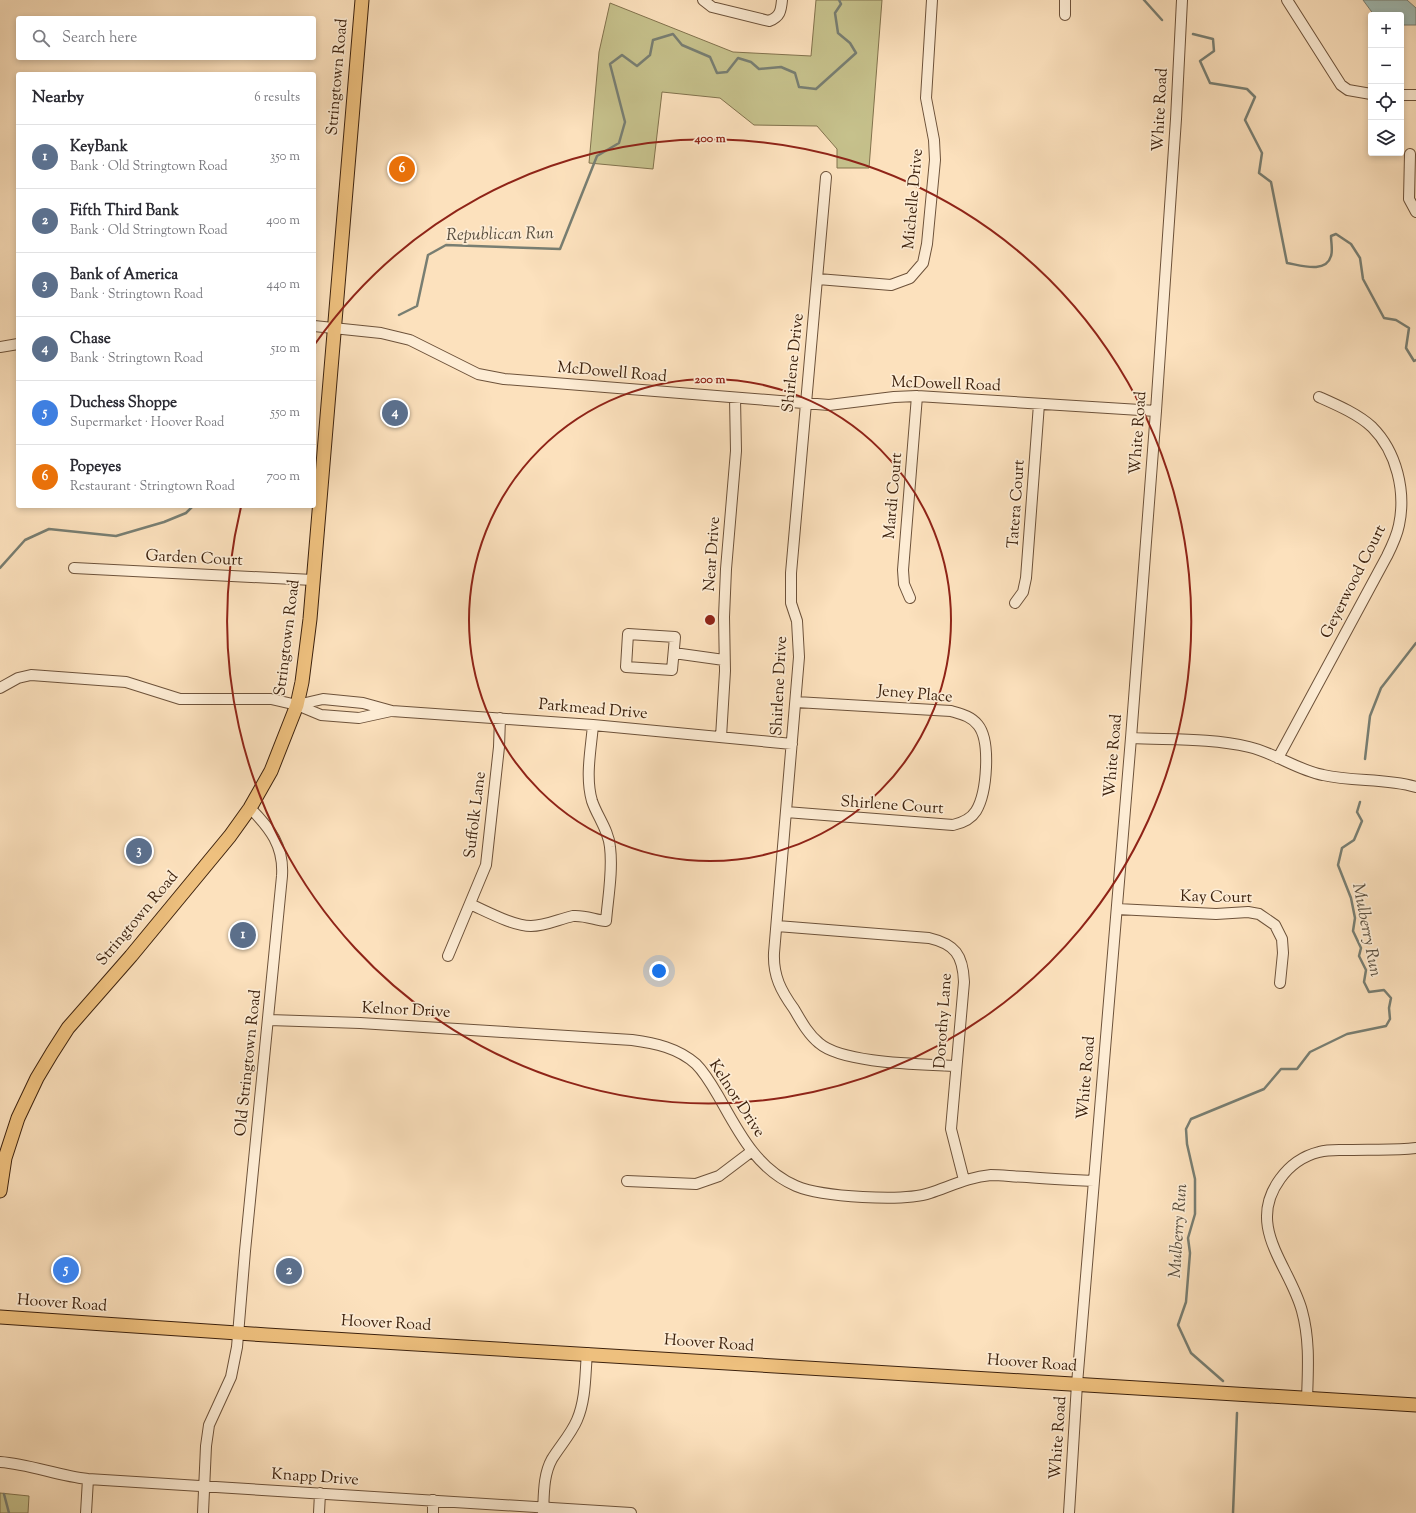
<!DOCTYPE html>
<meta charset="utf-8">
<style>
:root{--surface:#fff;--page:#f2f2f3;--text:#2b2b33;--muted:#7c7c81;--line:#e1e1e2;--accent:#0f766e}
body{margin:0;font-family:"Sorts Mill Goudy",serif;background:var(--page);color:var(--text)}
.controls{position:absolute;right:12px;top:12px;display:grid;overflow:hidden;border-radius:4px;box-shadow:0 2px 6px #0003}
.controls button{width:36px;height:36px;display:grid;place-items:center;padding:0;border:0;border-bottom:1px solid var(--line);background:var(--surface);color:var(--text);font:20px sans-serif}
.you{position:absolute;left:659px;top:971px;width:14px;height:14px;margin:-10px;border:3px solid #fff;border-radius:50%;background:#1a73e8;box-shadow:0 0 0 6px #1a73e833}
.badge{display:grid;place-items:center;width:26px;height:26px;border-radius:50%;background:var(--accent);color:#fff;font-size:13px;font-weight:700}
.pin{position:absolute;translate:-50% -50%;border:2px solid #fff;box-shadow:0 1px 4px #0006}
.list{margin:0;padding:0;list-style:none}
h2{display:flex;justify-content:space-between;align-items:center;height:52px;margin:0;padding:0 16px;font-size:17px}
h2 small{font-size:13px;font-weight:400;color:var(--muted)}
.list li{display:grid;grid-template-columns:26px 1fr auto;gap:12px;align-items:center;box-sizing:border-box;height:64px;padding:0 16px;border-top:1px solid var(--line)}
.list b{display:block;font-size:15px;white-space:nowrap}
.list p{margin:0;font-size:13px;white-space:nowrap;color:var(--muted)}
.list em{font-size:13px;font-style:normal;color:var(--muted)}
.icon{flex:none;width:22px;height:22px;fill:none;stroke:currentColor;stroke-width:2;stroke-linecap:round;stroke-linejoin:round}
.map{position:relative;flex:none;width:1416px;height:1513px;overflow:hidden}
.search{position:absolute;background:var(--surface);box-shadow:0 2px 6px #0003;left:16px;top:16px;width:300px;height:44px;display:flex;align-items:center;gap:10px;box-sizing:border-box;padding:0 14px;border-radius:4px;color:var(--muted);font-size:15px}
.panel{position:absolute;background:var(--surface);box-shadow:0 2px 6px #0003;left:16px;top:72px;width:300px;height:436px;border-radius:4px}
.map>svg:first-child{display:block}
</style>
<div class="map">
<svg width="1416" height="1513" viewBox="0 0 1416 1513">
<rect width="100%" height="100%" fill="#fce1bd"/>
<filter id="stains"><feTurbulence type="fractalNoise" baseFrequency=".005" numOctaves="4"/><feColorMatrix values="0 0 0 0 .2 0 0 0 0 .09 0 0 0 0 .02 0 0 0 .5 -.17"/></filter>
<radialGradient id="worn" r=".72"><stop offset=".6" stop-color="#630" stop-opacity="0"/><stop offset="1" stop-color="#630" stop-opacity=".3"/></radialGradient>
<path fill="#c6c18c" stroke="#82724d" d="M816 0H882L869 168H837V149L817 126 754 125 720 98 662 92 653 169 589 163 599 52 610 3 733 52 811 56Z
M0 1493 29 1496 28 1513H0Z"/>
<path fill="#a0bcb5" stroke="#787e72" d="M1363 0H1407L1416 8V25H1401V15H1374Z"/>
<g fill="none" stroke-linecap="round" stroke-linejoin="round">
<path stroke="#787e72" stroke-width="2.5" d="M1144 0 1162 20
M1193 34 1213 39 1214 51 1200 61 1210 83 1247 89 1255 97 1245 120 1262 153 1259 173 1271 182 1287 263C1300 265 1326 274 1331 256 1333 251 1331 242 1331 236L1336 234 1351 244 1360 258 1363 279 1384 318 1396 320 1409 328 1406 348 1414 361 1416 360
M399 315 417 306 428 255 446 245 560 249 597 156 619 143 625 122 610 64 622 55 637 66 650 55 653 40 673 34 682 45 710 57 717 73 727 72 738 58 751 62 759 69 781 67 795 73 799 87 816 89 856 53 850 43 838 33 835 13 841 4 839 0
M0 568 25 540 49 529 116 536 164 522 186 513 193 506
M1365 759 1370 716 1381 688 1416 643
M1223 1381 1191 1353 1178 1325 1186 1302 1190 1253 1188 1238 1195 1214V1179L1187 1144 1186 1129 1191 1119 1264 1089 1281 1069H1297L1310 1052 1347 1034 1386 1026 1390 1019 1389 1008 1391 998 1384 990 1369 992 1364 982 1366 970 1359 956 1361 948 1353 931 1355 918 1351 898 1338 865 1342 848 1354 840 1362 821 1357 812 1360 802
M4 1494 9 1513
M1233 1513 1237 1413"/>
<g stroke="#6d523a" stroke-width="12">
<path id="minor" d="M703 0 712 7 769 21C780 17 781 11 782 0
M1287 0 1341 85 1348 90 1371 94
M1065 15V0
M1401 95H1416
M1410 154 1409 199 1416 212
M826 177 791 573V603L797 621 799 657 774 953C773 976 781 991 794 1009 801 1021 808 1034 819 1043 843 1064 923 1064 956 1066
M818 279 891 285 910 278 923 263 927 244 935 160 934 140 926 98 932 0
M314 326 381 333 410 340 478 374 504 379 829 405 894 397 917 396 1156 411
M0 347 18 344
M74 568 313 580
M910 598 904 584 903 570 917 396
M1015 603 1023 592 1026 578 1039 404
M628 634 675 637 672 670 626 667Z
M674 653 724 660
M0 688 18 678 31 675 126 682 180 699H271L297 705 321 715 359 718 391 711
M297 705 323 699 363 703 392 711 593 725 792 744
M721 737 725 671 724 617 726 569 736 451 735 398
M1131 738C1170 740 1211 738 1249 747 1275 753 1297 770 1323 775 1354 782 1386 778 1416 787
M1278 758 1387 556C1392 546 1397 535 1399 525 1406 492 1397 452 1372 427 1358 414 1337 405 1319 397
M786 812 953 825C962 823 971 819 976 811 987 793 991 741 978 725 971 716 961 714 951 711L796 702
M470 904C486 911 513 926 531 926 546 926 559 919 573 916 585 915 595 920 606 921 608 897 613 871 610 847 609 831 597 816 592 801 585 777 591 749 593 725
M1117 909 1216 914 1248 912 1259 914 1275 925 1282 939 1283 953 1280 983
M777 926 929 938C955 944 963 955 964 982L951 1129 964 1180
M448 956 486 865 499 747 500 718
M269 1020 360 1023 632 1040C655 1043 678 1048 696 1064 706 1074 713 1087 720 1099 739 1133 757 1169 796 1186 822 1197 903 1202 930 1193 951 1186 969 1177 991 1175 1003 1175 1015 1177 1027 1177 1049 1179 1071 1180 1094 1181
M627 1181 696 1184 719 1176 752 1151
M1307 1399C1308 1369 1310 1340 1302 1311 1290 1266 1245 1227 1280 1179 1290 1165 1303 1156 1319 1152 1329 1149 1339 1150 1349 1150 1371 1149 1394 1151 1416 1148
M0 1462C30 1464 58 1476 88 1479L631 1513
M86 1513 88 1479
M203 1513 206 1446 209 1425 231 1377 237 1347 245 1251 282 876C284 846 270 828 250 808
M319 1513 320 1493
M433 1513V1500
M543 1513C544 1495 543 1475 552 1459 560 1446 571 1434 577 1420 586 1399 585 1375 587 1353
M1069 1513 1077 1384 1131 738 1156 411 1176 119 1182 0"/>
</g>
<g stroke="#3d220e" stroke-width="15">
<path id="major" d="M0 1191 5 1158 18 1118 37 1078 52 1053 68 1028 131 956 230 836 250 808 271 771 297 705 302 682 310 619 362 0
M0 1317 267 1335 1416 1405"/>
</g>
<use href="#minor" stroke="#fdecd4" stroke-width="10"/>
<use href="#major" stroke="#eec07e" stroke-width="13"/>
</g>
<g fill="none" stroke="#8f2418" stroke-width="2">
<circle cx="710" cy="620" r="241"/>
<path d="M315 344A482 482 0 1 1 241 507"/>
</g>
<g text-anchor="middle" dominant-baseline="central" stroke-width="3.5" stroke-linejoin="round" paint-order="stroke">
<g font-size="16" fill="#3d220e" stroke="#fdecd4">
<text transform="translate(338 77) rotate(-85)">Stringtown Road</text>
<text transform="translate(1161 110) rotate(-87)">White Road</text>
<text transform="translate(914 199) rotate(-85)">Michelle Drive</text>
<text transform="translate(794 363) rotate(-84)">Shirlene Drive</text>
<text transform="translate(612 373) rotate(5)">McDowell Road</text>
<text transform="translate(946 385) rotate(2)">McDowell Road</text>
<text transform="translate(1139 433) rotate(-86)">White Road</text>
<text transform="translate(894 496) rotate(-85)">Mardi Court</text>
<text transform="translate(1017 504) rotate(-86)">Tatera Court</text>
<text transform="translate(713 554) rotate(-86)">Near Drive</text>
<text transform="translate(194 559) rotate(3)">Garden Court</text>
<text transform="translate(1354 582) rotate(-63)">Geyerwood Court</text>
<text transform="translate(288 638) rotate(-83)">Stringtown Road</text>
<text transform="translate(780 686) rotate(-87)">Shirlene Drive</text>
<text transform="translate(915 695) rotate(5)">Jeney Place</text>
<text transform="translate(593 710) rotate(5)">Parkmead Drive</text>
<text transform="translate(1114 756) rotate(-85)">White Road</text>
<text transform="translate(892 806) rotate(4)">Shirlene Court</text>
<text transform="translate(476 815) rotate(-83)">Suffolk Lane</text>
<text transform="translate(1216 898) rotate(1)">Kay Court</text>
<text transform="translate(138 919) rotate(-50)">Stringtown Road</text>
<text transform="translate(406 1011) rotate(3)">Kelnor Drive</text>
<text transform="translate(944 1021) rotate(-86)">Dorothy Lane</text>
<text transform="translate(249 1063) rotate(-84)">Old Stringtown Road</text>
<text transform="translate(1087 1078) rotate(-85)">White Road</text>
<text transform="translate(736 1099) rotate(57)">Kelnor Drive</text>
<text transform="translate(62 1304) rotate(4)">Hoover Road</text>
<text transform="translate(386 1324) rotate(3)">Hoover Road</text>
<text transform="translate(709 1344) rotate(4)">Hoover Road</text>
<text transform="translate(1032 1364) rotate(4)">Hoover Road</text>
<text transform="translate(1059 1438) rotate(-86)">White Road</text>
<text transform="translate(315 1478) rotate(4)">Knapp Drive</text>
</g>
<g font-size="17" font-style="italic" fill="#5b5040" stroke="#fdecd4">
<text transform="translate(500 235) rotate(-1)">Republican Run</text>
<text transform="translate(1366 930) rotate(79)">Mulberry Run</text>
<text transform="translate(1179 1231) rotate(-86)">Mulberry Run</text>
</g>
</g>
<circle cx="710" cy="620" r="6" fill="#8f2418" stroke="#fdecd4" stroke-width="2"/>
<g font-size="12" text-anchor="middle" font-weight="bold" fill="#8f2418" stroke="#fdecd4" stroke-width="3.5" stroke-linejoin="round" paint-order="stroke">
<text x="710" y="142">400 m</text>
<text x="710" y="383">200 m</text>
</g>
<rect width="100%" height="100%" filter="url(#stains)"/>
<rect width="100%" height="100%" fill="url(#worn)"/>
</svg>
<div class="controls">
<button>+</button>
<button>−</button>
<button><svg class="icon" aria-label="locate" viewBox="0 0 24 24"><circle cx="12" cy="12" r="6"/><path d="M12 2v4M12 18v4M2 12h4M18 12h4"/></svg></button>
<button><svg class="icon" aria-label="layers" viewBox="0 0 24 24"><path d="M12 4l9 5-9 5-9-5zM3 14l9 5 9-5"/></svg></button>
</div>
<div class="you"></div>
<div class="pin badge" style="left:243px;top:935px;background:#5c6f8a">1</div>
<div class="pin badge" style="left:289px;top:1271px;background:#5c6f8a">2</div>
<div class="pin badge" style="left:139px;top:851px;background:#5c6f8a">3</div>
<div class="pin badge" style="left:395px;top:413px;background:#5c6f8a">4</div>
<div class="pin badge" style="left:66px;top:1270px;background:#3f7fe0">5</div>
<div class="pin badge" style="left:402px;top:169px;background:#e8710a">6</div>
<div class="search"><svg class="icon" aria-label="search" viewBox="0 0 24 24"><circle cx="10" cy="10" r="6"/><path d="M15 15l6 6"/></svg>Search here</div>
<section class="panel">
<h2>Nearby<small>6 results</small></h2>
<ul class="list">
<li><span class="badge" style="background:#5c6f8a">1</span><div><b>KeyBank</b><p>Bank · Old Stringtown Road</p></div><em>350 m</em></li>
<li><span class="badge" style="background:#5c6f8a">2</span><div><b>Fifth Third Bank</b><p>Bank · Old Stringtown Road</p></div><em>400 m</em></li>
<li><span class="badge" style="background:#5c6f8a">3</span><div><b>Bank of America</b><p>Bank · Stringtown Road</p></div><em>440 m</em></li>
<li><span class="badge" style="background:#5c6f8a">4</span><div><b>Chase</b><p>Bank · Stringtown Road</p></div><em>510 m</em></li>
<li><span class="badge" style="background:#3f7fe0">5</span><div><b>Duchess Shoppe</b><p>Supermarket · Hoover Road</p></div><em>550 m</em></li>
<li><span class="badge" style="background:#e8710a">6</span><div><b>Popeyes</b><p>Restaurant · Stringtown Road</p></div><em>700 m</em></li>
</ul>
</section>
</div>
